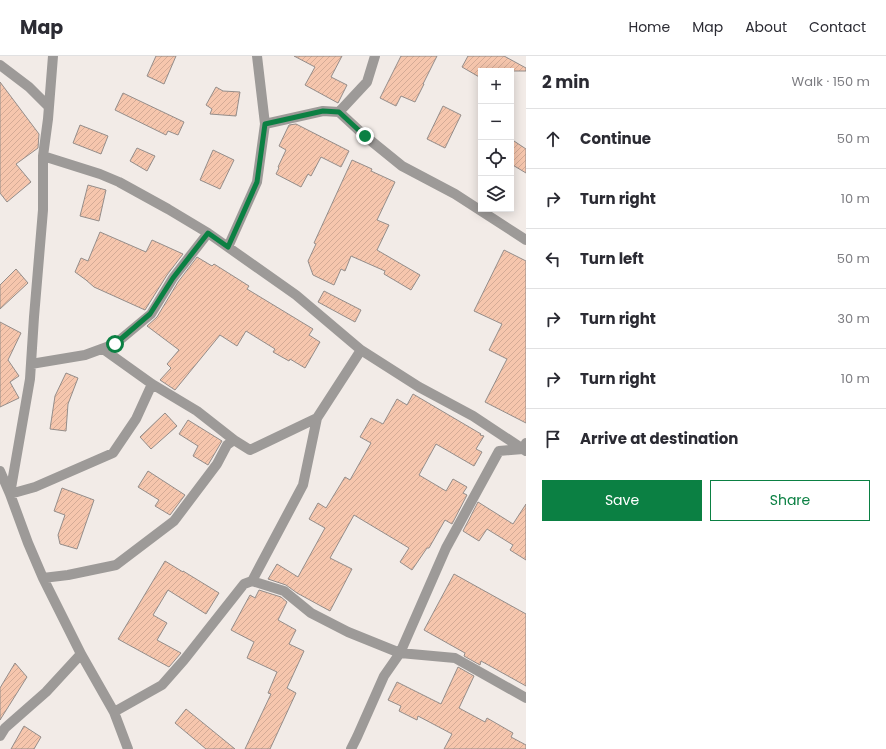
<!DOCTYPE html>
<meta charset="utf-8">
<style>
:root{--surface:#fff;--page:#f2f2f3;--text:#2b2b33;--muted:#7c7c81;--line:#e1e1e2;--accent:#0b8043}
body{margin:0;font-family:Poppins,sans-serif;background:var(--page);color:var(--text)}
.controls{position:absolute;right:12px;top:12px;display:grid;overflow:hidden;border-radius:0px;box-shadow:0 2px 10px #0003}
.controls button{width:36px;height:36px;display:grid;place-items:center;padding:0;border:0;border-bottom:1px solid var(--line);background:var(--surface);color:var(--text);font:20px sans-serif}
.stop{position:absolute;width:12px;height:12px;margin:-9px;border:3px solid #0b8043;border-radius:50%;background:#fff}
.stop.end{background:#0b8043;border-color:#fff;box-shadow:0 1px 4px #0008}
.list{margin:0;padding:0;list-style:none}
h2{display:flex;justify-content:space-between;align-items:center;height:52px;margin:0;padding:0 16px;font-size:17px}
h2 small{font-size:13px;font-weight:400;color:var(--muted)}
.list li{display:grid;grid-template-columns:26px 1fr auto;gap:12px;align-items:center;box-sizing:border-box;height:60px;padding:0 16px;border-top:1px solid var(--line)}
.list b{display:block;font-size:15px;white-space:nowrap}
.list em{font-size:13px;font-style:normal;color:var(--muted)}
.actions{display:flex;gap:8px;padding:12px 16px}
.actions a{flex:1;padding:9px 0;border:1px solid var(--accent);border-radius:0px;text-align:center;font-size:14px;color:var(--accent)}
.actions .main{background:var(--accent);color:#fff}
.icon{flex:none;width:22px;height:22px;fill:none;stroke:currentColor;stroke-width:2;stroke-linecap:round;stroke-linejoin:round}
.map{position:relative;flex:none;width:526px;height:693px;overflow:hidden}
header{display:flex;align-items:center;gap:24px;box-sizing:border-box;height:56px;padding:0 20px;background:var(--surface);border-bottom:1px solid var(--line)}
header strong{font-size:19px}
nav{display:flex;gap:22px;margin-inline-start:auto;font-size:14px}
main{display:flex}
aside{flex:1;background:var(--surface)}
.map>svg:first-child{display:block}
</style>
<header>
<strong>Map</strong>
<nav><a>Home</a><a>Map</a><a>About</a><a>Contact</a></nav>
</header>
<main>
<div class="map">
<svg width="526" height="693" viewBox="0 0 526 693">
<defs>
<pattern id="building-hatch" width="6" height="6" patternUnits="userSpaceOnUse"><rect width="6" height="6" fill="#f6c6ad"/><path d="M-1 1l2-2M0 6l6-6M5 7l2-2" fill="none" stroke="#d4ab96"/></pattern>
</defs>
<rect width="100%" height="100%" fill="#f2ebe7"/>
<path fill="url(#building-hatch)" stroke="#948d8a" d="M156 0H176L164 28 147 20Z
M294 0H342L331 21 347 29 338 47 305 29 315 11Z
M401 0H437L423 28H424L415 46 401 40 396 50 380 42Z
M468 0H504L526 12V15H481V22L462 11Z
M0 26 39 78 38 92 16 108 31 126 7 146 0 137Z
M216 31 223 35 240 36 236 60 210 58 212 53 206 49Z
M123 37 184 66 178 79 168 75 166 79 115 54Z
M443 50 461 59 445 92 427 83Z
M296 68 349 95 341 111 321 101 311 120 308 118 301 131 276 118 279 112 278 111 286 94 279 90 289 69Z
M80 69 108 80 101 98 73 87Z
M511 83 526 93V117L511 108Z
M137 92 155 100 147 115 130 105Z
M213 94 234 104 220 133 200 124Z
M352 104 372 113 371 115 395 126 377 164 389 169 377 194 420 219 411 234 384 218 385 215 351 200 345 215 341 213 334 229 313 219 308 205 316 188 314 187Z
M88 129 106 134 99 165 80 160Z
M100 176 146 196 152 184 183 198 167 219 145 254 94 231 86 224 75 216 81 202 88 205Z
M504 194 526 205V367L485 346 507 303 489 294 502 268 474 255Z
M197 201 212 210 214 208 249 230 247 233 313 273 309 279 320 286 305 312 290 303 289 305 273 296 275 293 246 275 237 290 220 279 175 334 160 324 171 312 167 308 179 294 147 270 157 261 178 226Z
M16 213 28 227 0 253V229Z
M324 235 361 254 355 266 318 246Z
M0 266 21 277 8 304 19 320 10 326 19 342 0 351Z
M66 317 78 322 68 348 66 375 50 373 55 340Z
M413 338 481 378 480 379 484 380 476 393 482 396 474 410 436 388 419 419 446 435 453 423 467 431 463 437 467 439 452 468 445 464 429 492H427L412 514 400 506 409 492 354 459 330 502 352 513 330 555 297 537 286 529 268 523 277 508 298 521 325 472 309 463 318 447 326 452 345 421 350 424 371 387 360 381 371 362 383 368 397 343 407 349Z
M165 357 177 370 151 393 140 381Z
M188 364 222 385 208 409 193 400 198 390 179 378Z
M148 415 185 439 170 459 155 450 159 444 138 431Z
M62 432 94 444 77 493 60 488 58 479 65 459 54 455Z
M478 446 513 468 526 448V504L510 494 513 489 487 473 479 485 463 475Z
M165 505 183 516V515L219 537 206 558 168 534 153 559 167 567 157 584 181 597 169 611 118 583Z
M454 518 526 558V630L481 605 480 609 464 600 465 597 424 574Z
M259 534 281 541 287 546 278 564 296 574 289 588 304 595 287 632 296 637 270 693H245L271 638 268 637 277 616 247 602 254 586 231 574 250 539 255 542Z
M15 607 27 621 0 664V632Z
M458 611 474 620 459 652 485 666 487 662 513 677 511 681 526 689V693H444L452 678 418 660 417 664 399 655 401 650 388 644 397 626 441 648Z
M186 653 235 693H206L175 667Z
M24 670 41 681 34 693H11Z"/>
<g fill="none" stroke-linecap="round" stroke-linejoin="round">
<path stroke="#9d9a98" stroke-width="10" d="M53 0 48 63 43 100V154L34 261 30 323 10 438 35 431 113 397 136 363 152 328
M0 9 29 31 49 51
M339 56 365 80 402 110 455 138 526 184
M265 68 323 55 339 56 367 26 375 0
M43 100 100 118 119 126 168 153 208 177 296 239 361 294 419 331 473 360 526 395
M228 191 257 126 265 68 257 0
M103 293 152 328 197 355 234 384
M31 308 85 299 115 288 151 258 173 222 208 177
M0 415 10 438 28 487 43 522 81 598 114 656 128 693
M43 522 68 519 116 509 174 465 217 408 227 389 234 384 250 394 317 362
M252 525 303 429 317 362 361 294
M114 656 162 629 184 604 244 528 252 525 284 535 311 557 348 576 400 597 455 602 526 642
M0 680 5 672 46 636 81 598
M351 693 357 681 384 620 400 597 446 492 499 395 523 393 526 387"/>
</g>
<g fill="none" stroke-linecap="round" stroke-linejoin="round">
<path stroke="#0b8043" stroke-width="5" d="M115 288 150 258 173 222 208 177 228 191 257 126 265 68 323 55 339 56 365 80"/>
</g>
</svg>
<div class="controls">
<button>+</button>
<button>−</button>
<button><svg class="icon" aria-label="locate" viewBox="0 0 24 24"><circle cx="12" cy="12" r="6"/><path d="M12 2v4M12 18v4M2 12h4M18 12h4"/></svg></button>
<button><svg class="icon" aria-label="layers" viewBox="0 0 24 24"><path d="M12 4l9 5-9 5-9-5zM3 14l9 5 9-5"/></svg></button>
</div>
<div class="stop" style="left:115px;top:288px"></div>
<div class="stop end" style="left:365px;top:80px"></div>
</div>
<aside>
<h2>2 min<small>Walk · 150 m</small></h2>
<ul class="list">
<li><svg class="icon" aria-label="ahead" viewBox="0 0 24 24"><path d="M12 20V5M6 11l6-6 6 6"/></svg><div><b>Continue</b></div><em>50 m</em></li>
<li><svg class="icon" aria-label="right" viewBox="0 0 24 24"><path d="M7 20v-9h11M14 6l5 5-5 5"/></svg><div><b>Turn right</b></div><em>10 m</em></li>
<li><svg class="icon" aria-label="left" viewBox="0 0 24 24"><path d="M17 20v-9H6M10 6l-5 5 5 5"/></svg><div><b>Turn left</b></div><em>50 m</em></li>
<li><svg class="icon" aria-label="right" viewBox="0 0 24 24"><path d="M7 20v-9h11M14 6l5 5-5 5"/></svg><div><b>Turn right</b></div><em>30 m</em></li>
<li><svg class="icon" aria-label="right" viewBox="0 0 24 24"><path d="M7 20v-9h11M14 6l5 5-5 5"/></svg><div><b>Turn right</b></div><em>10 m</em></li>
<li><svg class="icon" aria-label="arrive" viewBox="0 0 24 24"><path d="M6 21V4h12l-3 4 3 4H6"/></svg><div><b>Arrive at destination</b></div></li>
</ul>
<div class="actions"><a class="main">Save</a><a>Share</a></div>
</aside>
</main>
